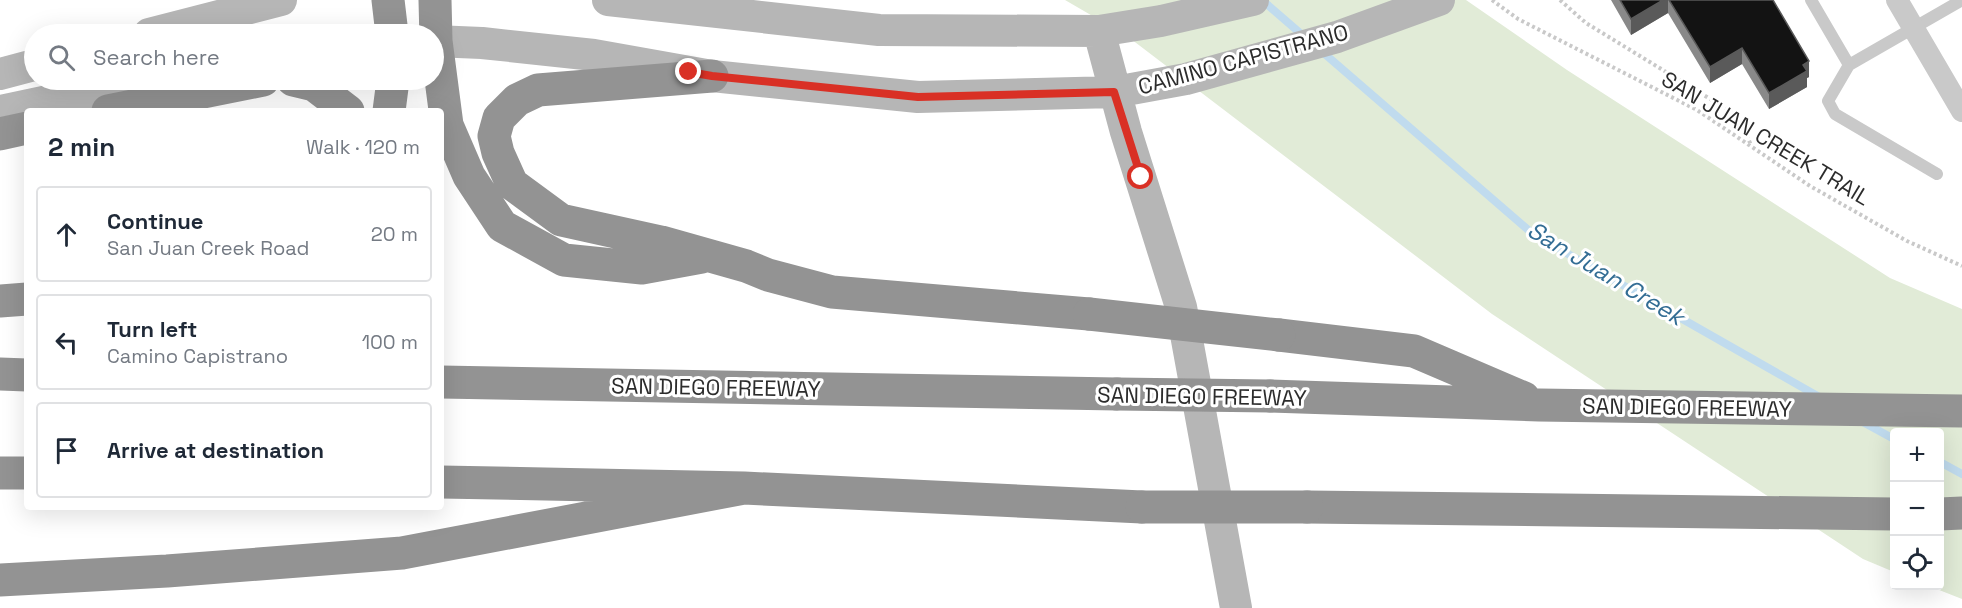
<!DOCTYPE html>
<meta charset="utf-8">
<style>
:root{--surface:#fff;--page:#f2f2f3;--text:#1f2937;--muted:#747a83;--line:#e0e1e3}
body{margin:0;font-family:"Space Grotesk",sans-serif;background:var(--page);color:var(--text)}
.controls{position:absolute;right:18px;bottom:18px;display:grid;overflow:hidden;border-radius:6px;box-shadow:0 6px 24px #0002}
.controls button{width:54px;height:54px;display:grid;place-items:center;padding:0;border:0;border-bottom:2px solid var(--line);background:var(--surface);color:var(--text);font:30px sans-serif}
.stop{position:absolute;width:18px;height:18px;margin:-14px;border:4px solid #d93025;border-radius:50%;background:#fff}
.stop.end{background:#d93025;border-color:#fff;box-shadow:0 2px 6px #0008}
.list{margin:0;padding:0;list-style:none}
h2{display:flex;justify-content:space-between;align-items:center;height:78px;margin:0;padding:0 24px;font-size:26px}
h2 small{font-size:20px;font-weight:400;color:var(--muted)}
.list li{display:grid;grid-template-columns:39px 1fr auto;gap:18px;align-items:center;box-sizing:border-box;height:96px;margin:0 12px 12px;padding:0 12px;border:2px solid var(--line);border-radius:6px}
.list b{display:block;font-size:22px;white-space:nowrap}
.list p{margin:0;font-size:20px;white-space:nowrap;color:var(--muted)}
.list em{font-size:20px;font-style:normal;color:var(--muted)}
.icon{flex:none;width:33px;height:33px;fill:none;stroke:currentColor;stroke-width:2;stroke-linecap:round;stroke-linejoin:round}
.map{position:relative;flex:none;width:1962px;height:608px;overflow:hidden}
.search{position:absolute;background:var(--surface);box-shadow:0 6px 24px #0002;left:24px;top:24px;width:420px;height:66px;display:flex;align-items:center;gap:15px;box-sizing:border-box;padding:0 21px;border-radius:33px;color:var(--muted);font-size:22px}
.panel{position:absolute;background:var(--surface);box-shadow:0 6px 24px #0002;left:24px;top:108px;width:420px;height:402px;border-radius:6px}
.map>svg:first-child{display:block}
</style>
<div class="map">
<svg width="1962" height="608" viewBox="0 0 1962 608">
<rect width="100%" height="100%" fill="#fff"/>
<path fill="#e1ebd7" d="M1065 0H1466L1567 70 1890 278 1962 309V599L1929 586H1940V432H1894V572L1863 559 1492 314 1127 36Z"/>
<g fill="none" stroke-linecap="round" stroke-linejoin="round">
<path stroke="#c0dbee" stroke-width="8" d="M1262 0 1307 39
M1319 49 1533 234 1821 398
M1861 421 1894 439
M1940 462 1962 474"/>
<path stroke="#c9c9c9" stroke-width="4" stroke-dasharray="3 3" stroke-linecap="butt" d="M1492 0 1518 19 1697 110 1810 186 1907 241 1962 266
M1560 0 1586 23 1738 116 1751 145"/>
<path stroke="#c9c9c9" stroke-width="12" d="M1811 0 1849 65 1962 0
M1849 65 1828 101 1835 114 1937 174"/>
<path stroke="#c9c9c9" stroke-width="22" d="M1897 0 1962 111"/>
<path stroke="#b6b6b6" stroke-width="32" d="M608 0 879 30 1099 31 1161 21 1253 0
M1099 31 1126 132 1181 307 1236 608
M149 34 281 0
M434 41 482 43 594 55 712 76 918 97 1115 92 1186 79 1337 37 1439 0
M0 74 34 65
M0 111 147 80"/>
<path stroke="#939393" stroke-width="33" d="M388 0 392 34
M435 0 436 41 447 125 469 176 502 226 564 260 642 268 702 257
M712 76 538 90 517 100 499 118 494 136 498 153 512 184 561 220 661 242 746 266 768 275 832 292 1089 314
M293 80 314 85 348 111
M108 111 263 80
M389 111 393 80
M0 134 27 128
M0 301 27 299
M1279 335 1414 351 1524 398
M0 374 27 375
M441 382 1117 394
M1270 396 1539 405 1962 411
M0 473H27
M441 482 744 488 1142 507
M1307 507 1894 514
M1940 514 1962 513
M0 580 167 571 402 553 744 488"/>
<path stroke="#939393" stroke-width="33" d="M1089 314 1279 335
M1117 394 1270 396
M1142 507H1307"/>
</g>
<path fill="#898989" d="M1611 0H1773L1809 77 1807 78V87L1769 109 1742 64 1710 83 1668 13 1631 35Z"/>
<path fill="#5a5a5a" d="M1663 0H1668V13L1631 35V19Z
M1742 48V64L1710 83V67Z
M1809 61V77L1807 78V87L1769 109V93L1803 65Z"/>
<path fill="#131313" stroke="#5a5a5a" stroke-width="1.5" d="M1620 0H1663L1631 19Z
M1669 0H1773L1809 61 1803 65 1807 71 1769 93 1742 48 1710 67Z"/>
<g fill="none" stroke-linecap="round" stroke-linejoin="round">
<path stroke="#d93025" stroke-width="8" d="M689 72 712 76 918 97 1114 92 1141 177"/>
</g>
<g text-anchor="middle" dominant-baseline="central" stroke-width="6" stroke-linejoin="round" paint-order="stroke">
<g font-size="22" fill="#2c2c2c" stroke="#fff">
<text transform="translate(1243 59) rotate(-15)">CAMINO CAPISTRANO</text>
<text transform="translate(1766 138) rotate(31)">SAN JUAN CREEK TRAIL</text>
<text transform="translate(716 387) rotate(1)">SAN DIEGO FREEWAY</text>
<text transform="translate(1202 396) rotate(1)">SAN DIEGO FREEWAY</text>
<text transform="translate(1687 407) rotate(1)">SAN DIEGO FREEWAY</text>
</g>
<g font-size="24" font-style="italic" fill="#336d94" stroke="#fff">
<text transform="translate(1606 273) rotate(31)">San Juan Creek</text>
</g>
</g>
</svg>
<div class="controls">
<button>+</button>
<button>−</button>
<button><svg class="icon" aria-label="locate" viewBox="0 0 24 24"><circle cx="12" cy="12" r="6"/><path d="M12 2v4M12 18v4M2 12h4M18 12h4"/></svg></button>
</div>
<div class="stop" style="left:1141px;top:177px"></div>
<div class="stop end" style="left:689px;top:72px"></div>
<div class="search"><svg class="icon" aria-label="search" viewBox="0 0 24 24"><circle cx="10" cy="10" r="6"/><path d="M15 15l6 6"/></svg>Search here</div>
<section class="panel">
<h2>2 min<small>Walk · 120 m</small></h2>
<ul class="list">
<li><svg class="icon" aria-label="ahead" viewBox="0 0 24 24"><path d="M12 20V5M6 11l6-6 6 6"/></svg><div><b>Continue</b><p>San Juan Creek Road</p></div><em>20 m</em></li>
<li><svg class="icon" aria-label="left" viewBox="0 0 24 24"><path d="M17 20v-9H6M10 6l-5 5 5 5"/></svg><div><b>Turn left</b><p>Camino Capistrano</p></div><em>100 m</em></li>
<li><svg class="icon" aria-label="arrive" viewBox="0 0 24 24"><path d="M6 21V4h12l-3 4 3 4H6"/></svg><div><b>Arrive at destination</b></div></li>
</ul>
</section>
</div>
